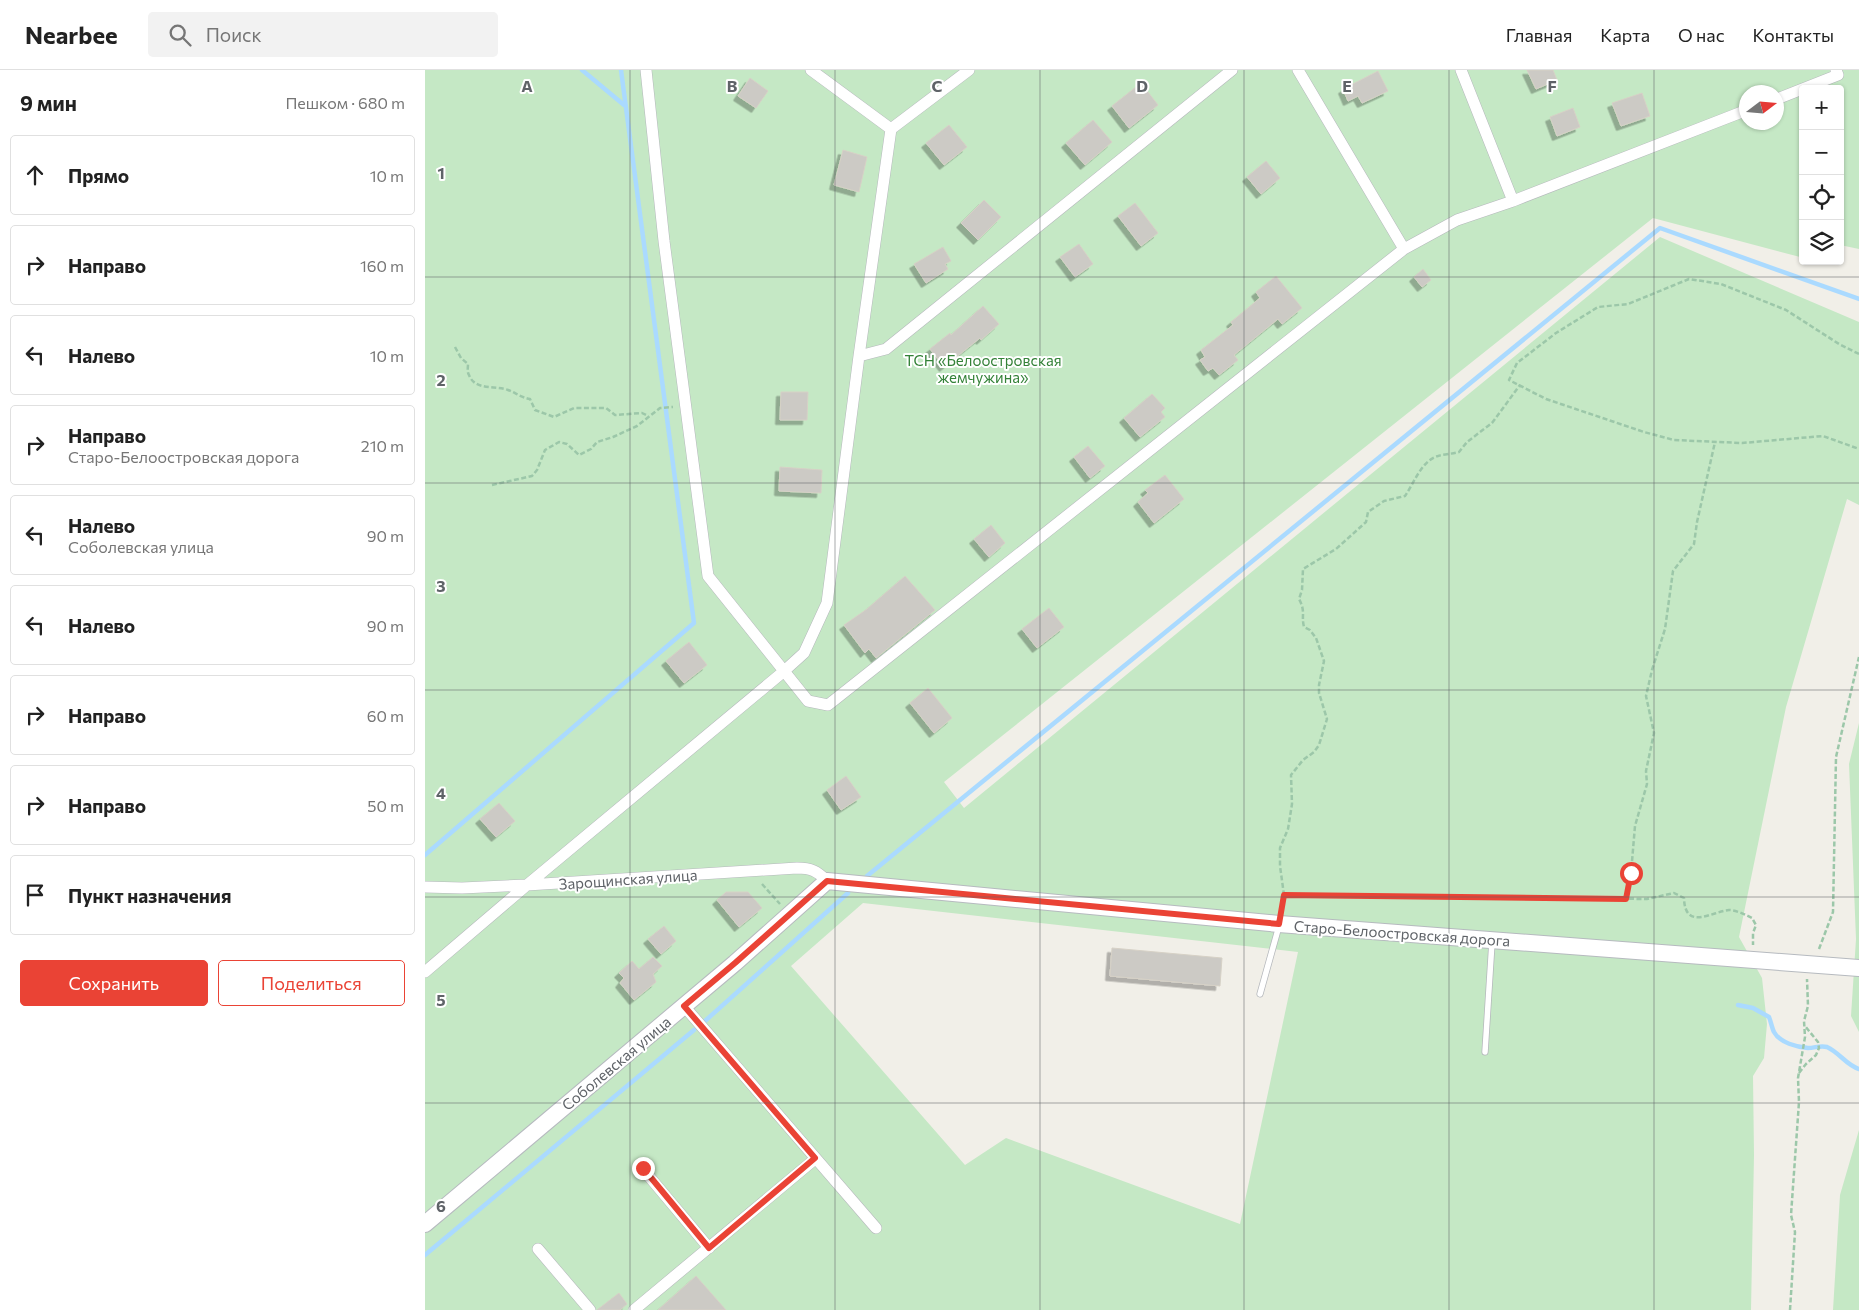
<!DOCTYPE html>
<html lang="ru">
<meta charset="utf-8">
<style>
:root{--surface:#fff;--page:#f2f2f2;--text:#222;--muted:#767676;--line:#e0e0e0;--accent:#ea4335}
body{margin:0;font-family:Commissioner,sans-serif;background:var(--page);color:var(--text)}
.controls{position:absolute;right:15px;top:15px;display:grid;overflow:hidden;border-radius:5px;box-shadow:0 1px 4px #0004}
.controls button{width:45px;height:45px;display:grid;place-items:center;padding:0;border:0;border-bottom:1px solid var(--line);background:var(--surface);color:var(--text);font:25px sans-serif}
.compass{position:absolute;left:1314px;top:15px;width:45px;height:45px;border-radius:50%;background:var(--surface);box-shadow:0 1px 4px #0004;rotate:74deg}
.stop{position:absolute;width:15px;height:15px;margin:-11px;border:4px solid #ea4335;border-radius:50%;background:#fff}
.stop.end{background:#ea4335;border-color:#fff;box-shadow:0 1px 5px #0008}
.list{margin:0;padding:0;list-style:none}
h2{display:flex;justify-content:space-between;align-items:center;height:65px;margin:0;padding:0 20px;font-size:21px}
h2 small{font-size:16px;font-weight:400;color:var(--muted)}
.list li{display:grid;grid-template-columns:32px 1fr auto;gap:15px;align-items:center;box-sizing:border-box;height:80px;margin:0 10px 10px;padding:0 10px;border:1px solid var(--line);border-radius:5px}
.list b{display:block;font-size:19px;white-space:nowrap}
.list p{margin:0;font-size:16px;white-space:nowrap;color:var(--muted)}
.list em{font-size:16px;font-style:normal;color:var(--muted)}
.actions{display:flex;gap:10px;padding:15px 20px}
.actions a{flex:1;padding:11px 0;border:1px solid var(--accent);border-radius:5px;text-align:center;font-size:18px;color:var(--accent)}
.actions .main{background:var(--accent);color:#fff}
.icon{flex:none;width:28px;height:28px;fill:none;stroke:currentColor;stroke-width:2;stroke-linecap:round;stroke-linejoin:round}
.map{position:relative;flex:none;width:1434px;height:1240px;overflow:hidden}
header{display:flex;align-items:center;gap:30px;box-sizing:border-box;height:70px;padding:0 25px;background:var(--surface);border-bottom:1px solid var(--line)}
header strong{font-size:24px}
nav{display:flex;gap:28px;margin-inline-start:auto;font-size:18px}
.search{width:350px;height:45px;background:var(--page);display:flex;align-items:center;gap:12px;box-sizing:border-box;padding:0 18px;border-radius:5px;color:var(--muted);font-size:19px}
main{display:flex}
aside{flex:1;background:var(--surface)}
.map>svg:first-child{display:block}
</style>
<header>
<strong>Nearbee</strong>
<div class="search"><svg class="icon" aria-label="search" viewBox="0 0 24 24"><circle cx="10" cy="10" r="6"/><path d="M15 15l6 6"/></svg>Поиск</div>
<nav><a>Главная</a><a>Карта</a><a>О нас</a><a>Контакты</a></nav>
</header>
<main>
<aside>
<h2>9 мин<small>Пешком · 680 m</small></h2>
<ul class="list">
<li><svg class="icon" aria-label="ahead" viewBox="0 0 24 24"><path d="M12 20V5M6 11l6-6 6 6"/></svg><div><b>Прямо</b></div><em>10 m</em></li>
<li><svg class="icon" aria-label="right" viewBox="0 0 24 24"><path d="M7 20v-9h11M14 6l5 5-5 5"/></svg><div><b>Направо</b></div><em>160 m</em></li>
<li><svg class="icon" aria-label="left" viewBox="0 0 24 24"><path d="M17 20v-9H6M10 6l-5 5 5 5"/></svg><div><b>Налево</b></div><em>10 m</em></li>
<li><svg class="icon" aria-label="right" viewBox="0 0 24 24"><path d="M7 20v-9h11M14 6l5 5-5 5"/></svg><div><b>Направо</b><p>Старо-Белоостровская дорога</p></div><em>210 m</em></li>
<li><svg class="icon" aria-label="left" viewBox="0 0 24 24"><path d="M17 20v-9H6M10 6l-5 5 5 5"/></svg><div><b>Налево</b><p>Соболевская улица</p></div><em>90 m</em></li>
<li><svg class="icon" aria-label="left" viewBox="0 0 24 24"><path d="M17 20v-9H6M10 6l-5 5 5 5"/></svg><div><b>Налево</b></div><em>90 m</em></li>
<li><svg class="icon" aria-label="right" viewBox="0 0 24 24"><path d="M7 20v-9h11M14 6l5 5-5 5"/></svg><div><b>Направо</b></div><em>60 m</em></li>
<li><svg class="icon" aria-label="right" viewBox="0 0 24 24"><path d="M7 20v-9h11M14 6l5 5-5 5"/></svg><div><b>Направо</b></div><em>50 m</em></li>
<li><svg class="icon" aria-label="arrive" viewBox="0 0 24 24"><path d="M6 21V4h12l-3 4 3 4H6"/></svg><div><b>Пункт назначения</b></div></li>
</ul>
<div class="actions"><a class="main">Сохранить</a><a>Поделиться</a></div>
</aside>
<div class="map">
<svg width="1434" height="1240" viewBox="0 0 1434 1240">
<defs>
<filter id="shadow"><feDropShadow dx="-4.5" dy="4.5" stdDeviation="0" flood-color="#0004"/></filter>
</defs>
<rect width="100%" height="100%" fill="#f1efe8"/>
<path fill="#c5e8c5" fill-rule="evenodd" d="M0 0H1434V179L1415 175V19H1378V186L1375 187 1228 148 519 712 539 738 1235 167 1434 252V435L1422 429 1361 637 1314 867 1337 908 1342 954 1339 988 1328 1006 1329 1085 1326 1240H0ZM1322 22H1352V52H1322ZM438 833 873 882 815 1154 581 1068 540 1095 366 896Z
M1434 653V962L1426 946 1431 869 1424 694Z
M1434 1060V1240H1408L1415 1125Z"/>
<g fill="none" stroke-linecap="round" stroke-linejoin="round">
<path stroke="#aadaff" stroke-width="4.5" d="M157 0 199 35
M0 785 269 553 196 0
M442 806 1235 158 1434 229
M1313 935 1328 938 1344 947C1346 952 1347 958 1349 962 1355 973 1372 977 1383 978 1390 978 1395 975 1402 977 1415 983 1421 995 1434 999
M280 951 423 823
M0 1185 269 960"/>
</g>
<path fill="#cccac5" stroke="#d6d1c6" filter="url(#shadow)" d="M1102 0H1128L1132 10 1111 19Z
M953 1 963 21 937 33 933 26 923 31 918 19Z
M325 8 343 21 331 38 313 26Z
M716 13 733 35 704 58 687 36Z
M1217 23 1225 46 1196 56 1187 33Z
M1148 38 1155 57 1132 66 1125 47Z
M668 50 687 72 660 95 641 73Z
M524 55 542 77 519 95 501 73Z
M418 80 442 87 434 122 409 115Z
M841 91 855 108 836 124 822 107Z
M559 130 576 147 553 170 536 153Z
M710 133 733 163 716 176 693 146Z
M654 174 668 194 650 207 635 187Z
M518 177 526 191 520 194 523 199 501 213 489 194Z
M998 199 1006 210 997 217 989 207Z
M851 206 877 238 857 254 853 249 809 285 813 290 794 305 788 298 783 301 775 290 780 287 776 280 808 255 806 252 835 228 831 222Z
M558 236 574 254 556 270 555 268 519 297 505 279 525 263 526 265Z
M356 322H383L382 350H355Z
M727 324 740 338 736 342 740 347 715 367 699 348Z
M663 376 680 396 665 408 649 387Z
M355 397 397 400 396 423 354 421Z
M740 405 759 429 729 453 713 432 723 423 720 420Z
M566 455 580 473 564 487 549 469Z
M480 506 510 540 451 588 444 579 440 583 419 555 442 539Z
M624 538 639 557 612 578 597 559Z
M264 572 282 595 259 613 241 591Z
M503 618 527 648 509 663 485 633Z
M421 706 436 727 416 740 402 720Z
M74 733 90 751 71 767 55 749Z
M301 822H323L337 838 314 857 292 830Z
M239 856 251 871 236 884 223 869Z
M687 878 797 888 795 916 685 906Z
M228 887 237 896 228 904 231 912 209 930 195 913 199 908 194 903 207 891 214 899Z
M271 1206 301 1240H233Z
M194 1223 202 1234 195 1240H172Z"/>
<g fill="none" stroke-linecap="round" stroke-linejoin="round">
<g stroke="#b5b8bc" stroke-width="7">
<path id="lane" d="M835 924 854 856
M1060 982 1067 872"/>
</g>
<g stroke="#b5b8bc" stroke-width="12">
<path id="street" d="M221 0 239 171 283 506 383 631 403 635 979 179 1032 150 1088 131 1322 40
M386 0 466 59
M873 0 979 179
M1036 0 1088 131
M1352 29 1413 5 1411 0
M434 286 461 279 807 0
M0 817 37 818 102 815 372 798C386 798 392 801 402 811
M0 902 102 815 358 602 379 583 402 533 434 286 466 59 544 0
M259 936 451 1158
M217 1098 284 1178
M113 1179 165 1240
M209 1240 390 1089"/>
</g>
<g stroke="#b6babf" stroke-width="18">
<path id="secondary" d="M0 1154 310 893 402 811 854 854 1434 898"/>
</g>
<path stroke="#9cc7a9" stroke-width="2.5" stroke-dasharray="5 2.5" stroke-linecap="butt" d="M30 277 36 288 43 294C43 297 42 302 44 305 50 321 70 315 83 320 91 323 95 327 105 329L110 340 129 347 149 338H181L190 345 217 343 223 346
M1434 284 1414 274 1361 240 1296 214 1264 209 1203 234 1173 237 1131 263 1092 293 1084 310 1121 329 1219 362 1249 370 1317 373 1398 366 1434 379
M67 415 107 406 112 400 120 380 134 372 142 374 154 385 166 379 172 372 188 367 212 356 235 338 248 337
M337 814 355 834
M859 825 1222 829 1249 823 1259 828C1260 861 1286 842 1304 840 1311 840 1321 845 1327 848L1331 855 1328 863V875
M1201 828 1206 803 1210 756 1222 714 1221 701 1229 663 1221 626 1227 600 1240 559 1248 501 1269 474 1272 452 1290 372
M856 840 859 825 855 796V778L863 759 867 734 866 705 878 690 889 682 894 675 902 649 894 623V615L899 591 891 568 885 560 879 557C876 545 881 542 874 529L877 520 878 499 911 479 941 452 943 442 959 431 980 426C989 413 997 390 1013 386 1019 384 1027 384 1034 382L1042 372 1067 353 1095 315
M1394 879 1408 842 1411 687 1434 587
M1374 1003 1381 994 1391 985 1394 978 1393 972 1380 956
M1365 1240 1370 1162 1366 1145 1374 1032 1373 1008 1380 967 1379 951 1383 936 1382 909"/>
<use href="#lane" stroke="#fff" stroke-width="5.5"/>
<use href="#street" stroke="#fff" stroke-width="11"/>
<use href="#secondary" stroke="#fff" stroke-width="16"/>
</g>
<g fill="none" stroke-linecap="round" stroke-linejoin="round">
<path stroke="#ea4335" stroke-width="6" d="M218 1098 284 1178 390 1088 259 936 310 893 402 811 854 854 859 825 1201 829 1206 803"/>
</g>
<path fill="none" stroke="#5f6368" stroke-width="1" stroke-opacity="0.55" d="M205 0V1240M410 0V1240M615 0V1240M819 0V1240M1024 0V1240M1229 0V1240M0 207H1434M0 413H1434M0 620H1434M0 827H1434M0 1033H1434"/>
<g text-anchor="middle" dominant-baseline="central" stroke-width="4" stroke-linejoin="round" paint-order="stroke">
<g font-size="15" fill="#348238" stroke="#fff">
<text x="558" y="290">ТСН «Белоостровская<tspan x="558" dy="17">жемчужина»</tspan></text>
</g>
<g font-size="15" fill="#5f6368" stroke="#fff">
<text transform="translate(203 809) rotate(-4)">Зарощинская улица</text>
<text transform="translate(977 863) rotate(4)">Старо-Белоостровская дорога</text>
<text transform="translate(191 993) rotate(-40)">Соболевская улица</text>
</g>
</g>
<g font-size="16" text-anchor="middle" font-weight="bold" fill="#5f6368" stroke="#fff" stroke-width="4" stroke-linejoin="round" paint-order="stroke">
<text x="102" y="22">A</text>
<text x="307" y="22">B</text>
<text x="512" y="22">C</text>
<text x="717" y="22">D</text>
<text x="922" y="22">E</text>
<text x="1127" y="22">F</text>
<text x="16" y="109">1</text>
<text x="16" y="316">2</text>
<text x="16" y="522">3</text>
<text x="16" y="729">4</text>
<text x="16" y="936">5</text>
<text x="16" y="1142">6</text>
</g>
</svg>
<div class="controls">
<button>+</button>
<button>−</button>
<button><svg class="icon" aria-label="locate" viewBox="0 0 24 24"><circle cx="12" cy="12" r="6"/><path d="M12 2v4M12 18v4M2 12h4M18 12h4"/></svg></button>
<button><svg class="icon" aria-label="layers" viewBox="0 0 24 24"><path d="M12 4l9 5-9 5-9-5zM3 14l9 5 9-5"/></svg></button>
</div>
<svg class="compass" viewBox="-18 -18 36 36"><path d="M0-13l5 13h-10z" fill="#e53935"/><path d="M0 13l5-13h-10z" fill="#767676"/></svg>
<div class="stop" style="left:1206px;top:803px"></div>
<div class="stop end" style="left:218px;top:1098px"></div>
</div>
</main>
